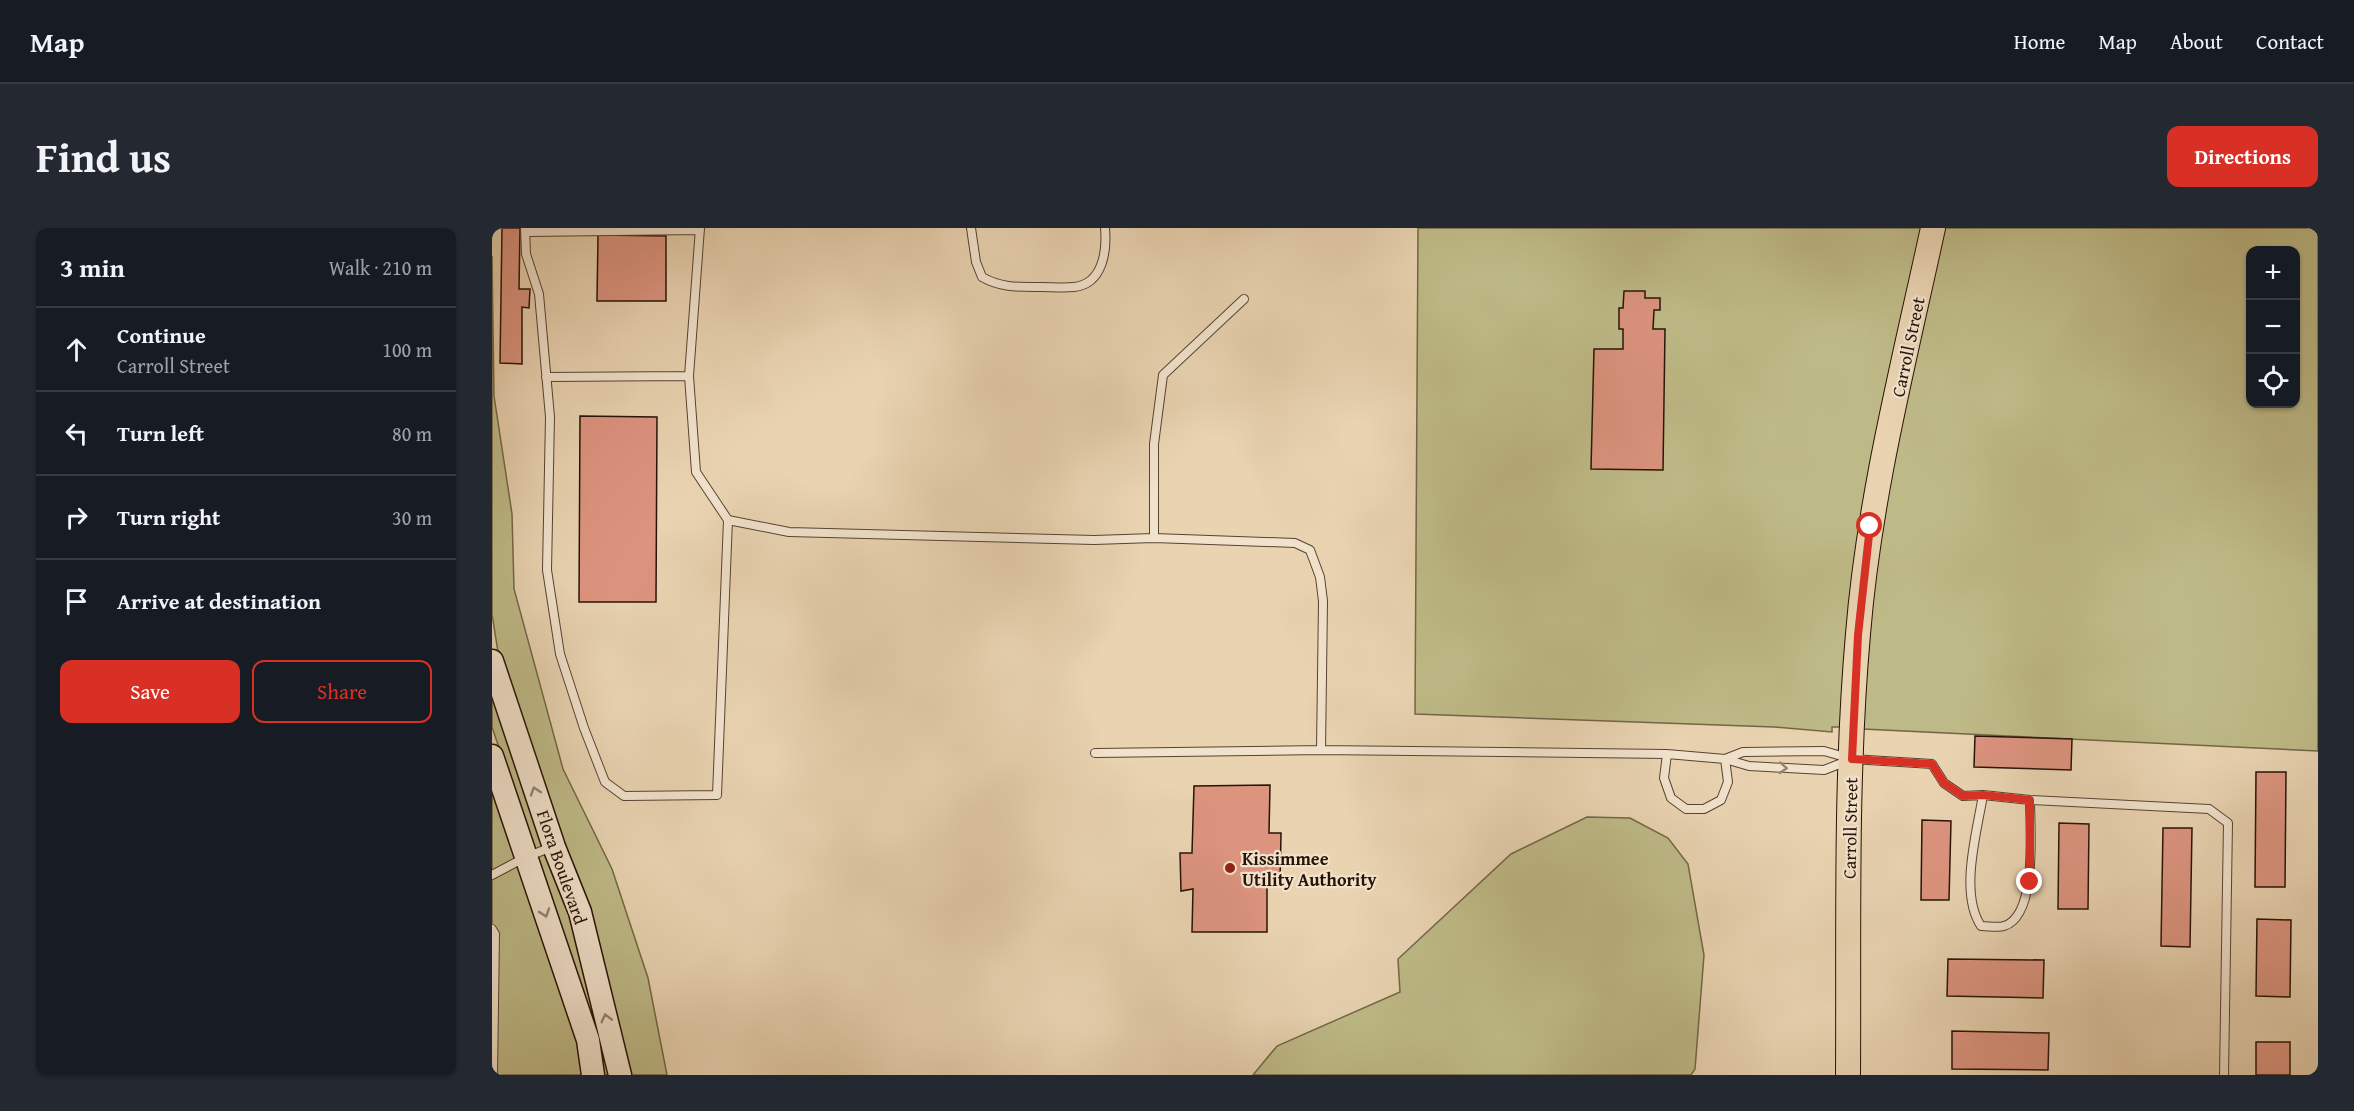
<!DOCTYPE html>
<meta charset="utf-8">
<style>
:root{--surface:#171b24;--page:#242831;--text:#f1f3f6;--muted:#9ea1a6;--line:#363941;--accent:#d93025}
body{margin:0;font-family:"Gentium Book Plus",serif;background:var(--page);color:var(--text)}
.controls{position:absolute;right:18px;top:18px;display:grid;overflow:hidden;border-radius:12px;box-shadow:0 2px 4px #0004}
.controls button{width:54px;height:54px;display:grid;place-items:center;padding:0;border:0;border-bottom:2px solid var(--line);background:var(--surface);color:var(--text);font:30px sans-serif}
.stop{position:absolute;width:18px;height:18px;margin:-14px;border:4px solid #d93025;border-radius:50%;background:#fff}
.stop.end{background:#d93025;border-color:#fff;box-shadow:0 2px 6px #0008}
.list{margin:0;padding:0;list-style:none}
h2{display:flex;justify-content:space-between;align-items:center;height:78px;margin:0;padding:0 24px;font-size:26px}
h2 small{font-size:20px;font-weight:400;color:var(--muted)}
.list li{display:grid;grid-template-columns:39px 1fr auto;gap:18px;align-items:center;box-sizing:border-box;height:84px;padding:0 24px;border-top:2px solid var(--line)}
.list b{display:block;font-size:22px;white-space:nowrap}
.list p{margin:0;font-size:20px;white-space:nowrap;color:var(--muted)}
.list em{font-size:20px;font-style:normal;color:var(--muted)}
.actions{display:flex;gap:12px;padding:18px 24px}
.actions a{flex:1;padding:14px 0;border:2px solid var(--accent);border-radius:12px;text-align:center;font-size:21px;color:var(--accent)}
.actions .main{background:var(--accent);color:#fff}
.icon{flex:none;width:33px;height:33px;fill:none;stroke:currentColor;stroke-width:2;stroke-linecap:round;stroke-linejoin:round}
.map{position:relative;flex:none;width:1826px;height:847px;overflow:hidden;border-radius:12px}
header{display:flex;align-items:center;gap:36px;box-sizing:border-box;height:84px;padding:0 30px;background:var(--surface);border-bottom:2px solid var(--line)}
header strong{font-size:28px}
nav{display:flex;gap:33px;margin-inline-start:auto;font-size:21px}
.intro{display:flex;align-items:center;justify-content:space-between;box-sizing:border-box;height:144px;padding:0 36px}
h1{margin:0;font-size:42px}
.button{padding:15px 27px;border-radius:12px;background:var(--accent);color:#fff;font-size:21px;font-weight:700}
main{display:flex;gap:36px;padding:0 36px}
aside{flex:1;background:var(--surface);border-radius:12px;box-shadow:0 2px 4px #0004}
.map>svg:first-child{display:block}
</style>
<header>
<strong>Map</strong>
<nav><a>Home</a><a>Map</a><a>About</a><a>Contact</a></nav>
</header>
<div class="intro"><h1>Find us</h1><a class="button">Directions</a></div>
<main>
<aside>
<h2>3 min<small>Walk · 210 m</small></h2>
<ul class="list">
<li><svg class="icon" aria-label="ahead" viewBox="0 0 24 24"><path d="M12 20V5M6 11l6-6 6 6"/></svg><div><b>Continue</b><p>Carroll Street</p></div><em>100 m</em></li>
<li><svg class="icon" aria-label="left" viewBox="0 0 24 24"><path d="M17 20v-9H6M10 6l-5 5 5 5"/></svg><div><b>Turn left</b></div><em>80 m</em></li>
<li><svg class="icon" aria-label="right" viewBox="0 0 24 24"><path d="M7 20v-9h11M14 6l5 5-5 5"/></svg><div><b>Turn right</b></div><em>30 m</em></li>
<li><svg class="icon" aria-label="arrive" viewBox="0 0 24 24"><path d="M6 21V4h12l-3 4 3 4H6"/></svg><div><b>Arrive at destination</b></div></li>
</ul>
<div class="actions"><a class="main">Save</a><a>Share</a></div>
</aside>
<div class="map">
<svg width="1826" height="847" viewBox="0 0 1826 847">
<rect width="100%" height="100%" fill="#e9d3b1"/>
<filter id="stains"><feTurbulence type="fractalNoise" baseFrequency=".00333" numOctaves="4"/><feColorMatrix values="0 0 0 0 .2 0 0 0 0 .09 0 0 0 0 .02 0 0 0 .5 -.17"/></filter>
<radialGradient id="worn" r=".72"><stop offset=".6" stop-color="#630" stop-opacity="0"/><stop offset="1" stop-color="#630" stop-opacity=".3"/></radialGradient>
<path fill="#beba87" stroke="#736646" stroke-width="1.5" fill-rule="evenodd" d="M926 0H1431L1352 499H1340V504L1282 499 923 486Z
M1450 0H1826V523L1371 501 1375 407 1387 300ZM1758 22H1804V176H1758Z
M0 28 2 168 20 286 22 361 71 541 120 641 156 750 175 847H137L71 616 6 424 0 386Z
M0 463 79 687 119 847H111L43 627 0 499Z
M0 556 87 813 92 847H0Z
M1095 589 1138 590 1176 610 1196 636 1212 727 1203 841 1199 847H761L785 818 908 764 906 731 1019 626Z"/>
<path fill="#dc947f" stroke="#281306" stroke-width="1.5" d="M10 0H28L27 61H38L37 80 30 79V136L8 135Z
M106 7 174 8V73H105Z
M1132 63H1153V70H1168V82H1162L1161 101H1173L1171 242 1099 241 1102 121H1131V101H1127V80H1131Z
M88 188 165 189 164 374H87Z
M1483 508 1580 511 1579 542 1482 539Z
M1764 544H1794L1793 659H1763Z
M778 557 777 605H789L788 655 775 656V704H700L701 661 689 663 688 625H700L702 558Z
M1430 592 1459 593 1457 672H1429Z
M1567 595 1597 596 1596 681H1566Z
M1671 600H1700L1698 719 1669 718Z
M1765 691 1799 692 1798 769 1764 768Z
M1456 731 1552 732 1551 770 1455 768Z
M1460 803 1557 805 1556 842 1460 841Z
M1764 814H1798V847H1764Z"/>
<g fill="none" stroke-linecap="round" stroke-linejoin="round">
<g stroke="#584331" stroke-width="10">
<path id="lane" d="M33 0 34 26 47 66 58 189 55 342 68 426 92 500 113 554 132 568 225 567 236 292
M208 0 197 148 204 244 236 292 297 304 602 312 662 310 803 315 818 322 828 349 831 373 829 522
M479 0 484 34 490 49C509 60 527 59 549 59 559 59 571 60 582 59 611 56 615 23 613 0
M34 4 208 2
M54 149 197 148
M662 310V216L671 147 752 71
M603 525 829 522 1175 526 1233 531 1257 538 1332 542 1355 533
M1175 526 1172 550 1179 570 1194 581H1212L1229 572 1236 554 1233 531
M1233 531 1251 524 1332 523 1360 531 1440 536 1452 555 1471 568 1491 567 1538 572 1717 581 1736 595 1732 847
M1491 567C1485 604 1467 665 1489 698 1496 698 1506 700 1512 698 1546 688 1538 600 1538 572
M0 647 34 629 60 619
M0 701 3 706 1 847"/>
</g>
<g stroke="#281306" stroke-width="25">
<path id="secondary" d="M0 433 62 619 88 684 128 847
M0 528 96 812 101 847"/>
</g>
<g stroke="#281306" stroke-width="26">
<path id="primary" d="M1356 847C1357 701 1353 552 1366 406 1377 269 1412 134 1441 0"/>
</g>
<use href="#lane" stroke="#f1e2cc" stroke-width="8"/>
<use href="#secondary" stroke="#f1e2cc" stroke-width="22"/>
<use href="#primary" stroke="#e9d3b1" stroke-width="24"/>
</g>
<defs><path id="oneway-chevron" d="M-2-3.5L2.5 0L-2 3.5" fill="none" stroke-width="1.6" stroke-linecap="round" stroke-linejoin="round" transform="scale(1.5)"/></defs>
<g stroke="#978573">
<use href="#oneway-chevron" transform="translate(1291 540) rotate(3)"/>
<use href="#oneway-chevron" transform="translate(43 563) rotate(-108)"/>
<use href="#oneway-chevron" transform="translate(53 685) rotate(71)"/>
<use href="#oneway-chevron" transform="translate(114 790) rotate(-104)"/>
</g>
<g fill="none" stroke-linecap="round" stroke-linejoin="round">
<path stroke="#d93025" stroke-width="8" d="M1378 298 1366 407 1360 531 1440 536 1452 555 1471 568 1491 567 1538 572V654"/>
</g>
<circle fill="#8f2418" stroke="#f1e2cc" stroke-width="2" cx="738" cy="640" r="6"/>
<g text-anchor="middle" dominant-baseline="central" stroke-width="4.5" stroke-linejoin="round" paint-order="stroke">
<g font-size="18" fill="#281306" stroke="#f1e2cc">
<text transform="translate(1416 119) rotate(-78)">Carroll Street</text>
<text transform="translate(1358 600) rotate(-89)">Carroll Street</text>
<text transform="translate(70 639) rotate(71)">Flora Boulevard</text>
</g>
<g font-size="18" font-weight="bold" fill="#281306" stroke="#f1e2cc" text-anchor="start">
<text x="750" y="630">Kissimmee<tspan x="750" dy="21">Utility Authority</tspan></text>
</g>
</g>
<rect width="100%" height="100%" filter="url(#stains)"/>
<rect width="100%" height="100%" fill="url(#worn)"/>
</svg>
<div class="controls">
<button>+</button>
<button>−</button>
<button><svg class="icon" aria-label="locate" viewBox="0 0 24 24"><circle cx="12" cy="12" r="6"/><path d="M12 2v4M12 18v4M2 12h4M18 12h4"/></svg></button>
</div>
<div class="stop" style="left:1378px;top:298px"></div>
<div class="stop end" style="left:1538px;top:654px"></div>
</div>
</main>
